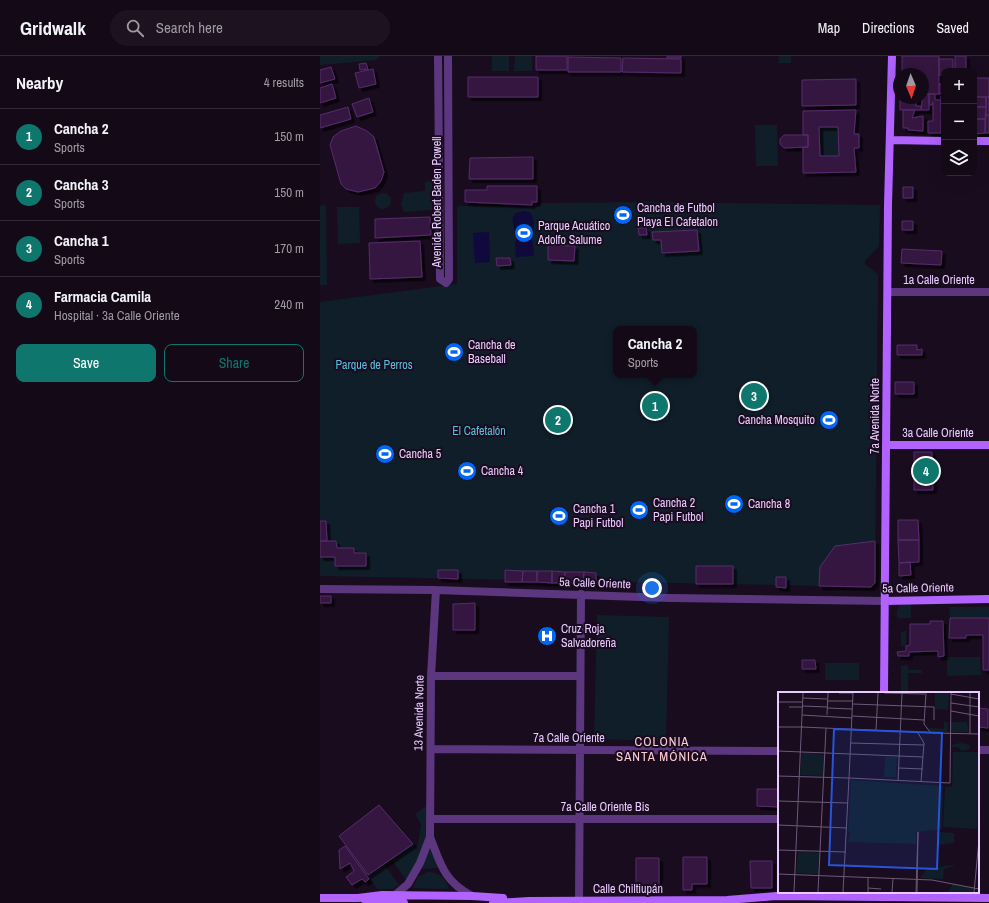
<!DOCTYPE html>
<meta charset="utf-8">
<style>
:root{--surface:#130917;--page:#1c1220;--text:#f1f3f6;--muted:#9d9aa1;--line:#322a36;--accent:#0f766e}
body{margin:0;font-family:"Archivo Narrow",sans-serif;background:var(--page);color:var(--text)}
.controls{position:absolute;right:12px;top:12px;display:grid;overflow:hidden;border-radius:8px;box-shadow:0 4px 16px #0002}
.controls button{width:36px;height:36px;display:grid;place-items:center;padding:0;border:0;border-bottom:1px solid var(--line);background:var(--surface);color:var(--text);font:20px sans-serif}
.compass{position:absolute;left:573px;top:12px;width:36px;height:36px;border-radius:50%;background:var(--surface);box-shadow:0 4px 16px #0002;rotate:178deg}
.you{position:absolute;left:332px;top:532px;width:14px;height:14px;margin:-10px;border:3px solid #fff;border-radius:50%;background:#1a73e8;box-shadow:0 0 0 6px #1a73e833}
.badge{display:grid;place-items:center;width:26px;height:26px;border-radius:50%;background:var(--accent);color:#fff;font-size:13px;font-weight:700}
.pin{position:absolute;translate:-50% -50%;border:2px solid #fff;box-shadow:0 1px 4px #0006}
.popup{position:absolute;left:293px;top:270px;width:84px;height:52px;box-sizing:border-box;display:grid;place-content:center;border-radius:8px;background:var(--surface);filter:drop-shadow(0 1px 3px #0005);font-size:13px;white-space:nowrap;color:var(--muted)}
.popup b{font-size:15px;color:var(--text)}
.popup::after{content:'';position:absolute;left:50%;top:100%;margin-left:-8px;border:8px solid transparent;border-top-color:var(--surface)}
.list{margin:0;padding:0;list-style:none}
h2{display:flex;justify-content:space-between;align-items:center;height:52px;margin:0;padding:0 16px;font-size:17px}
h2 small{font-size:13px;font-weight:400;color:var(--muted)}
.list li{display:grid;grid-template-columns:26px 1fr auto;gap:12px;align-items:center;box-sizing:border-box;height:56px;padding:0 16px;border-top:1px solid var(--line)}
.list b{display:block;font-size:15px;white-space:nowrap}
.list p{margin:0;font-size:13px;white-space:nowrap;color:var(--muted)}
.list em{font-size:13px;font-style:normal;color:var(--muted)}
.actions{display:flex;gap:8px;padding:12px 16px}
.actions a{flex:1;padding:9px 0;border:1px solid var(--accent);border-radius:8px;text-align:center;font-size:14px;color:var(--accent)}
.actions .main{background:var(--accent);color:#fff}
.icon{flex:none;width:22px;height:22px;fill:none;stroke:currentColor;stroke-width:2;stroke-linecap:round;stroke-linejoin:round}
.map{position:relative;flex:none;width:669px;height:847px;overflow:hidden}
header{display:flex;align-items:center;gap:24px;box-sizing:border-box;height:56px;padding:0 20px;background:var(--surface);border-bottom:1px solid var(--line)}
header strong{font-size:19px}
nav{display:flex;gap:22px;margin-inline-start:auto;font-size:14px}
.search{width:280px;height:36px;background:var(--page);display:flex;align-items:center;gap:10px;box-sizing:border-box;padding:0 14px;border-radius:22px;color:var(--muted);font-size:15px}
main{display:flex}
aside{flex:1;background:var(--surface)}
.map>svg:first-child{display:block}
</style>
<header>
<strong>Gridwalk</strong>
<div class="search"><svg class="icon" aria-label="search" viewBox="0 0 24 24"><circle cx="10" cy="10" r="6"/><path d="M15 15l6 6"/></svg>Search here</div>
<nav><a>Map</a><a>Directions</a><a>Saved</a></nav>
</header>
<main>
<aside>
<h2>Nearby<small>4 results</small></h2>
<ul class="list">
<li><span class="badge">1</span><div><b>Cancha 2</b><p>Sports</p></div><em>150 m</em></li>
<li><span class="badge">2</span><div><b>Cancha 3</b><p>Sports</p></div><em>150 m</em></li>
<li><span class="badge">3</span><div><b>Cancha 1</b><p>Sports</p></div><em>170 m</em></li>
<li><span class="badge">4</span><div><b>Farmacia Camila</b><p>Hospital · 3a Calle Oriente</p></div><em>240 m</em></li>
</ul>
<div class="actions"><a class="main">Save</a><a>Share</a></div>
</aside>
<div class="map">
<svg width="669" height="847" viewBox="0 0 669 847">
<defs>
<filter id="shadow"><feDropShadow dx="3.5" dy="3.5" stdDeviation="0" flood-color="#0009"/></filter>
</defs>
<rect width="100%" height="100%" fill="#190c1f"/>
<path fill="#101e29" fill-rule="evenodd" d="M0 0H60L57 4 0 9Z
M172 0H189V15H172Z
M195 0H212V15H194Z
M459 0H471V7H458Z
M435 69H457L458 110H436Z
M499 71H518L519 100H500Z
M112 125V154L84 156 81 148 84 137 105 135V126Z
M55 145a8 8 0 1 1 16 0a8 8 0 1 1-16 0Z
M326 146 560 149 559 190 545 205V208L558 218 555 527 551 531 0 520V246L137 228V150L220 151V147ZM296 273H374V319H296Z
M6 149 7 229H0V150Z
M17 151H39L40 187 18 188Z
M591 546V562H577V555L580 549Z
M629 551H669V562H630Z
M277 559 349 561 346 685 274 683Z
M586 575V590H581V576Z
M627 601H660L661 619 627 620Z
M505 607H539V624H505Z
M588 609V614H602V617H588V637H581V610Z
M109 748 108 781 98 806 86 824 71 803 93 788 97 794 101 769 95 758Z
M110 788 118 812 102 813Z
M64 808 79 829 73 833H57L48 819Z
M107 816C118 815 126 822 129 833L93 832 98 821Z"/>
<path fill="#0f093c" d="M204 155 211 157 214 165 212 179 214 200 196 201 195 187 198 178C193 172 190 163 196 157Z
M169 176 170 206 155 207 153 177Z"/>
<path fill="#341940" stroke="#572b6c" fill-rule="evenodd" filter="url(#shadow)" d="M216 0H247V14H216Z
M347 0H361V2H347Z
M582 0H619V38H603V18H582Z
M635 0H646V15H635Z
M248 1 301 2V16H248Z
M303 2 361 3V17L302 16Z
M619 3H633V15H624V19H619Z
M46 7 48 13 40 14 39 8Z
M11 11 15 23 0 27V14Z
M53 13 56 28 39 32 35 17Z
M148 21H218V41H148Z
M654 22H669V41H654Z
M536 23V49L482 50V24Z
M12 28 16 42 0 47V32Z
M619 28H624V38H619Z
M603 38H609V54H601Z
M609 38H615V44H621V77H608V65H613V46L612 49H609Z
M621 40H624V54H621Z
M656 41H666V51H655Z
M666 41H669V59H666Z
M49 42 53 56 37 61 32 48Z
M580 42H601V44H596V50H601V54H580Z
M28 51 31 63 0 72V59Z
M655 51H666L665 63H655Z
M536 54 534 78H539V92H534L536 116 483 117V91H488V79H483V55ZM499 71H518L519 100H500Z
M583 54H595L592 62 603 60V75L588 74V72H583Z
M666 59H669V77H665Z
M655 63H665V77L655 78Z
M621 66H624V78H621Z
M36 70 47 75 54 81 64 116 61 125 55 132 38 136 26 133 21 128 10 89 13 81 21 75Z
M464 79H488V91L464 92 460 88V83Z
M213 101V123H149L150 102Z
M167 130H217V146H212V149L145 146V134H167Z
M583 131H593V142H583Z
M110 161 111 179 55 182V163Z
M582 165H593V174H582Z
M318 172H326L327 179H319Z
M377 174 379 195 342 197 341 184H333L332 176Z
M100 185 102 221 50 223 49 187Z
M228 189 255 190 254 205 228 204Z
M582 193 622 195 621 209 581 207Z
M176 202H190L191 209 177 210Z
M577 289H597V294L602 293V299H577Z
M575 326H594V338H575Z
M594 396H612L613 434H594Z
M578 464H598L599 484H578Z
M0 465H6L7 485H0Z
M578 484H599V506L579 507Z
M0 485H16L17 492H34V497H46V510H15V501H0Z
M555 485V527L551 531 499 530 500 511 515 490Z
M590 506 591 519 579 520V507Z
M376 510H413V528H376Z
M118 514H138V523L118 522Z
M185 514 203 515 202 526H185Z
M203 515H217V526H202Z
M217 515H232V527L217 526Z
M232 515 245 516 244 527H232Z
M245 516H264L263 527H244Z
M264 516 276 517V528L263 527Z
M456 521H466V532L456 531Z
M0 540H11V547H0Z
M155 547V574H133V548Z
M630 562H669V614H663V579H646V582H629Z
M610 565H623L624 600 618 601V595L589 596V600H578L577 596 586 595V590L590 589V568H610Z
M482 604H495L496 613H482Z
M658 652 668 653V672L658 671Z
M437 733H459V751L437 750Z
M59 749 93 788 48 819 19 780Z
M25 790 49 823 45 826 42 823 32 829 26 821 34 815 30 807 20 813 19 794Z
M363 801H387V828H372V834H363Z
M316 802H339V834H316Z
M430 805H452V832H431Z"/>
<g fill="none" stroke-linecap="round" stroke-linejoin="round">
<path stroke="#5c377f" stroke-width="8" d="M118 0 120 223 126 227 129 223 128 0
M568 236H669
M0 533 116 534 350 542 565 545
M111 620H260
M111 693 459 695
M658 694H669
M110 763H459
M110 781C121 809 124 825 152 840
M75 839 88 828 100 807 110 781 111 620 116 534
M259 847 261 538"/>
<path stroke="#b162ff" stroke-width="8" d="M571 84 624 85
M654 85H669
M567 389H669
M565 545 669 543
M564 637 568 149 572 0
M0 842H38L62 839 152 840 183 842
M44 843 61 847H84
M173 847 209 845 407 844 456 840 669 842"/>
</g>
<defs>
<g id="stadium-disc" transform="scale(1)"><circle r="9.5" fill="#0067f6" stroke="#190c1f"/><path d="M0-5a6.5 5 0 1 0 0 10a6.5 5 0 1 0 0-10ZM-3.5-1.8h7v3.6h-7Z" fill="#fff"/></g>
<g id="hospital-disc" transform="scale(1)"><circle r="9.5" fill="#0067f6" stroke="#190c1f"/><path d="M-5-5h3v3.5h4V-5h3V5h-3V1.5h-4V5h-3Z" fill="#fff"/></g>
</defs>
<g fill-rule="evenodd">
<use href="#stadium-disc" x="303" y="159"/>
<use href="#stadium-disc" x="204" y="177"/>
<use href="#stadium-disc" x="134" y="296"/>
<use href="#stadium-disc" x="509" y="364"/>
<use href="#stadium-disc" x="65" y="398"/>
<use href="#stadium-disc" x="147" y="415"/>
<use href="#stadium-disc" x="414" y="448"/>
<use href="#stadium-disc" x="319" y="454"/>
<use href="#stadium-disc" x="239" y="460"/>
<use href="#hospital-disc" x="227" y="580"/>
</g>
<g text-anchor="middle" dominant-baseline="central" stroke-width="4" stroke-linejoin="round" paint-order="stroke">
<g font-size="12" fill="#eacbff" stroke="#190c1f">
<text transform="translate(117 146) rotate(-90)">Avenida Robert Baden Powell</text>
<text x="619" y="224">1a Calle Oriente</text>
<text transform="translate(555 360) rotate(-90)">7a Avenida Norte</text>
<text x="618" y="377">3a Calle Oriente</text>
<text transform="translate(275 527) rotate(2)">5a Calle Oriente</text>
<text transform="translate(598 532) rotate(-1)">5a Calle Oriente</text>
<text transform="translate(99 657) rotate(-89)">13 Avenida Norte</text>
<text x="249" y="682">7a Calle Oriente</text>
<text x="285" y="751">7a Calle Oriente Bis</text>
<text x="308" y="833">Calle Chiltiupán</text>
</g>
<g font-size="12" fill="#eacbff" stroke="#190c1f" text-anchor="start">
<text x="317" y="152">Cancha de Futbol<tspan x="317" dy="14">Playa El Cafetalon</tspan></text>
<text x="218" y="170">Parque Acuático<tspan x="218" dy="14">Adolfo Salume</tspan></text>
<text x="148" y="289">Cancha de<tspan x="148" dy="14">Baseball</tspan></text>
<text x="495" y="364" text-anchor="end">Cancha Mosquito</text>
<text x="79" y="398">Cancha 5</text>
<text x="161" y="415">Cancha 4</text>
<text x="333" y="447">Cancha 2<tspan x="333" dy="14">Papi Futbol</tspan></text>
<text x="428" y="448">Cancha 8</text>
<text x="253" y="453">Cancha 1<tspan x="253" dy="14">Papi Futbol</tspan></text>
<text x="241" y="573">Cruz Roja<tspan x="241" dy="14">Salvadoreña</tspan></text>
</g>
<g font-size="12" fill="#58bfde" stroke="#190c1f">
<text x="54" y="309">Parque de Perros</text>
<text x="159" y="375">El Cafetalón</text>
</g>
<g font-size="13" letter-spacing="1" fill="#ffcdd5" stroke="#190c1f">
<text x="342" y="685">COLONIA<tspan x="342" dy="15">SANTA MÓNICA</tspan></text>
</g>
</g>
<g transform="translate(458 636)">
<rect width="201" height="201" fill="#190c1f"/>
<path d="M157 1H171L170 18 157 17ZM166 30H170V40H152L147 33 151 36 166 37ZM173 30H189L191 40H173ZM182 51 192 53 191 57 184 59 180 55H174L173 53ZM24 60 47 63 46 84 22 83ZM175 60H201L199 137 165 135 167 95 174 94ZM107 65H119L118 85H106ZM73 88 165 94 164 137 138 140V152L70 150 72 141 70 139ZM159 140 176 141V151L159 153ZM20 159 41 161 40 182 18 181ZM175 173 176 174 166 177 165 187 142 186 150 176ZM175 192 195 196 194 200H170Z" fill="#101e29"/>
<path fill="none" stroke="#6d5879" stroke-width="1" d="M61 1H75M106 1 147 2M148 1 146 32 152 40M173 2 201 7M25 6 49 7M49 9H75M0 10H25M173 11 201 15M75 12 156 15V28M25 14 49 15M11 15H25M49 16 74 17M173 19 201 24M24 23 74 26M49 23 50 1M74 24 146 28M0 35H25M24 35 158 41M98 38 100 1M140 41 146 51 143 90M156 41 201 42M192 42V1M73 51 146 53M0 59 145 65M121 76 145 77M0 84 71 86 75 1M120 89 124 1M0 109 70 111M0 133 69 136M0 158 68 160M0 182 154 188 201 197M90 196 103 197M16 200 25 1M40 200 48 36M65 200 71 86 172 91 173 1M90 200V186M114 200 115 187M138 200 140 140 139 200M196 200 201 148"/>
<path fill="#2754da" fill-opacity="0.15" stroke="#2754da" stroke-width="2" d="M56 37 164 41 159 177 51 173Z"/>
<rect width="201" height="201" fill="none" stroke="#eacbff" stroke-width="2"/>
</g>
</svg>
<div class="controls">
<button>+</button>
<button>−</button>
<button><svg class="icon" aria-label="layers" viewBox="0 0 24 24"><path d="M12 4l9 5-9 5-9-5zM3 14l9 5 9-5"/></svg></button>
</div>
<svg class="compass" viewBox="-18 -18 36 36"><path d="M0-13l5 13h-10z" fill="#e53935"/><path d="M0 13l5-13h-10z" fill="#9d9aa1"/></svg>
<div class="you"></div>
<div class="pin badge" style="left:335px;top:350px">1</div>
<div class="popup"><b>Cancha 2</b>Sports</div>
<div class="pin badge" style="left:238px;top:364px">2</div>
<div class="pin badge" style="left:434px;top:340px">3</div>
<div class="pin badge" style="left:606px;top:415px">4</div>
</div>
</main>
